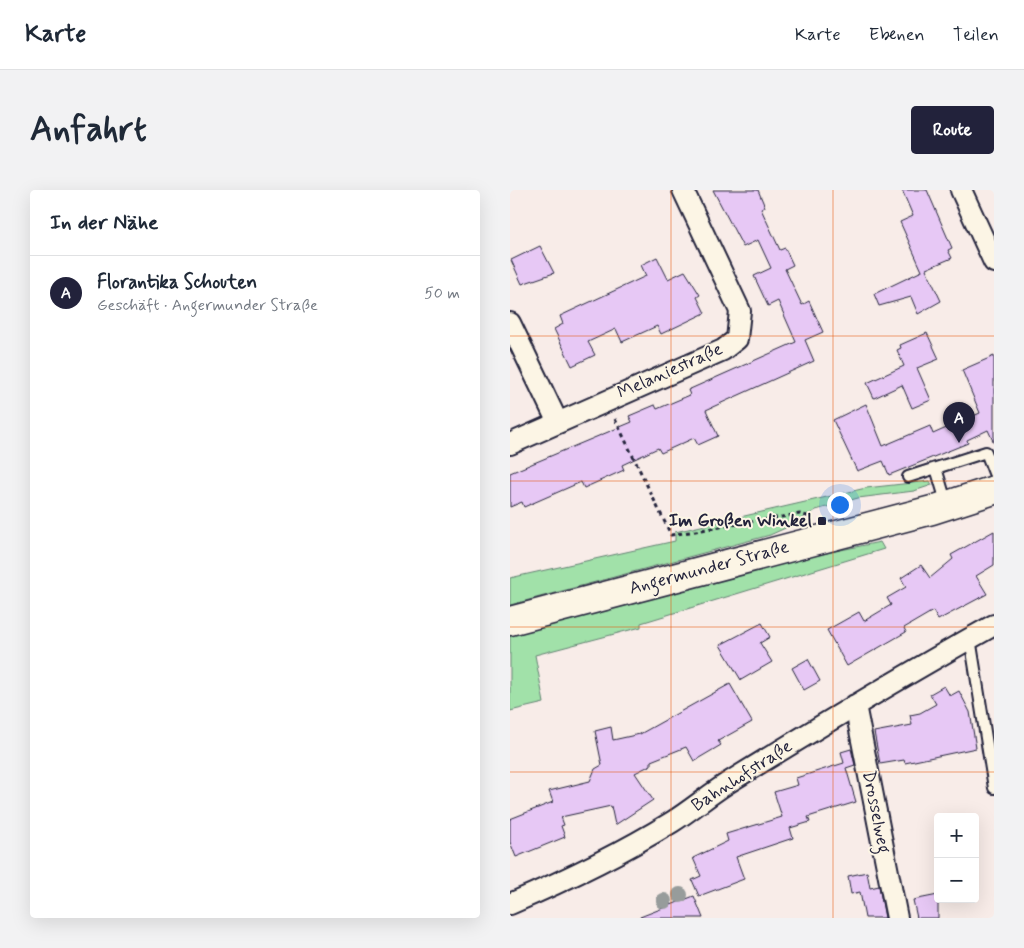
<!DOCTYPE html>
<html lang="de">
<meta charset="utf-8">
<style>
:root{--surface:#fff;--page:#f2f2f3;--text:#1f2937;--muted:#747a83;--line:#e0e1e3;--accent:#22223b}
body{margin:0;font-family:Mynerve,sans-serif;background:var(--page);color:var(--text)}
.controls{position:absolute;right:15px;bottom:15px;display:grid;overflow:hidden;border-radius:5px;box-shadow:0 5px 20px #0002}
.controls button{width:45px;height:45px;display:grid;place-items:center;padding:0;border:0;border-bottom:1px solid var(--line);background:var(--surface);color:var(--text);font:25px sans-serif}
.you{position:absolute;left:329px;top:314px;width:18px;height:18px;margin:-12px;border:4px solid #fff;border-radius:50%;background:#1a73e8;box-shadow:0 0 0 8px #1a73e833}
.badge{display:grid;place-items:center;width:32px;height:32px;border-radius:50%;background:var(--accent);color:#fff;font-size:16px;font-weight:700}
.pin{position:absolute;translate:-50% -41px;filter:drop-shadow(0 1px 2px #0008)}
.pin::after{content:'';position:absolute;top:26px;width:18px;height:15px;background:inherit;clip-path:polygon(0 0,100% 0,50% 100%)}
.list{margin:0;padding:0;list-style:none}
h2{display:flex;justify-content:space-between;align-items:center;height:65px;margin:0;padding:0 20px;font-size:21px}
h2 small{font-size:16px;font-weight:400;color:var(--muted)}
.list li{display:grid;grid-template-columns:32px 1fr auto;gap:15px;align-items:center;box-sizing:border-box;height:75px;padding:0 20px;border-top:1px solid var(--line)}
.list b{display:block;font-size:19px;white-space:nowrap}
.list p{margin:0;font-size:16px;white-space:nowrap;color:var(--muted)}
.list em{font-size:16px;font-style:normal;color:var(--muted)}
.map{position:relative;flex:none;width:484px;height:728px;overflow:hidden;border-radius:5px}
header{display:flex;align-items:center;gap:30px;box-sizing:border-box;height:70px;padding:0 25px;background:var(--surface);border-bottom:1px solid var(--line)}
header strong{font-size:24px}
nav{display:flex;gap:28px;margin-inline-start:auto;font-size:18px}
.intro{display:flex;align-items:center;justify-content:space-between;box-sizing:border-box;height:120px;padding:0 30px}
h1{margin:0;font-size:35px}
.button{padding:12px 22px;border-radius:5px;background:var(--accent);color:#fff;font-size:18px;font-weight:700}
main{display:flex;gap:30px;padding:0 30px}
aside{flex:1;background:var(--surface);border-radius:5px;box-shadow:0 5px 20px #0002}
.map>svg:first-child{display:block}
</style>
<header>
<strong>Karte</strong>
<nav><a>Karte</a><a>Ebenen</a><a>Teilen</a></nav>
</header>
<div class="intro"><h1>Anfahrt</h1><a class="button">Route</a></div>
<main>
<aside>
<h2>In der Nähe<small></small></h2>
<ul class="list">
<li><span class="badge">A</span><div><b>Florantika Schouten</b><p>Geschäft · Angermunder Straße</p></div><em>50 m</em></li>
</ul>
</aside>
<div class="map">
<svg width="484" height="728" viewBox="0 0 484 728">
<rect width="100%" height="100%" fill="#f8ece8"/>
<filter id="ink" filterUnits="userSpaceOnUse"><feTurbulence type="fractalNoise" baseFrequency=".02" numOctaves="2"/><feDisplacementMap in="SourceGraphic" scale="10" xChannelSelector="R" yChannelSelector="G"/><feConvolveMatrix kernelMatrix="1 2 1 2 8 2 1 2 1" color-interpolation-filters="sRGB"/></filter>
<g filter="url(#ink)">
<path fill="#a1e1a9" stroke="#628272" d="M420 291 422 295 404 301 348 308 306 320 282 335 260 345 0 415V388L165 351V342L356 298Z
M370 352 374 359 131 433V437L25 465 34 513 0 521V446C123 412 245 376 370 352Z"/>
<path fill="#e7c8f5" stroke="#22223b" d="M203 0H248L255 17 251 19 270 60 275 58 283 75 275 79 292 115 299 111 313 142 295 150 304 171 196 220 208 246 188 255 184 248 151 263 148 258 112 275 114 280 74 298 71 292 14 317 12 312 0 317V283L122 232 119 226 145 215 147 219 180 205 178 200 286 152 268 111 258 116 244 86 261 78 248 50 233 57Z
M392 0H417L442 58 438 60 442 68 416 79 431 111 408 124 401 107 369 116 364 104 412 81 390 32 403 26Z
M30 56 44 83 12 94 1 70Z
M147 67 158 89 175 81 190 105 187 107 195 123 151 144 147 136 112 152 106 139 78 152 85 165 62 176 44 139 53 134 50 126 136 86 131 75Z
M417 143 429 169 407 178 421 210 402 218 392 195 364 208 357 193 394 176 387 160 391 158 390 155Z
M484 166V253L478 240 457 250 458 253 379 285 373 271 347 281 323 230 356 214 373 256 420 236 423 244 470 223 452 180Z
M484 341V375L466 386 477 404 428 430 423 421 394 438 396 442 337 476 317 440 349 422 354 431 369 422 381 415 377 408 396 397 391 388 411 375 420 388 443 369 441 365Z
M252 433 260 447 250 453 262 472 231 490 210 455Z
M298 469 310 491 294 500 282 478Z
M220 494 242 532 208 551 211 555 184 571 176 557 141 571V575L125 583 143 610 105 635 101 616 51 627 54 635 51 636 55 647 6 667 0 652V629L43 612 39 601 80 591 85 579 92 575 85 541 101 537 103 550 130 544Z
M434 496 440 506 449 501 460 522 466 558 395 573 394 570 370 574 364 542 402 535 400 525 410 523 426 514 420 504Z
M341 559 345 575 336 578 346 612 298 627 300 632 280 638 283 648 226 667 234 689 189 706 182 690 191 686 183 668 218 651 216 644 272 627 264 602 288 595 286 588 334 573 331 562Z
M357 682 360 698 369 696 375 728H355L350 702 341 704 338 686Z
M428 705V728H407L403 710Z
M184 706 193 728H130V727Z"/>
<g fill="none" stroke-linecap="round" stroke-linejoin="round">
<g stroke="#22223b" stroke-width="14">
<path id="lane" d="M398 287 426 278
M437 315 426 278 476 262 484 283
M460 448 484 598"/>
</g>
<g stroke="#22223b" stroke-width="24">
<path id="street" d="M451 0 484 72
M0 133 48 233
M0 254 213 160 227 149 230 121 173 0
M345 515 387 728
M0 714C56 690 110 664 162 632 183 619 202 602 224 589 310 536 396 484 484 435"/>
</g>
<g stroke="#22223b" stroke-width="31">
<path id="secondary" d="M0 431 422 320 484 300"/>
</g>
<path stroke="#22223b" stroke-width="3" stroke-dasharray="4 4" stroke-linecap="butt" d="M105 229 161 345 290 324 301 327"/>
<use href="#lane" stroke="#fcf5e5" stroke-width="10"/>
<use href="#street" stroke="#fcf5e5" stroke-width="20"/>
<use href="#secondary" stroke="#fcf5e5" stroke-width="28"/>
</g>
<g fill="#979c9b">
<circle cx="170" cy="705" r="8"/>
<circle cx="154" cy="711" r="8"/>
</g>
</g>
<path fill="none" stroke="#e8590c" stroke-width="1" stroke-opacity="0.55" d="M161 0V728M323 0V728M0 146H484M0 291H484M0 437H484M0 582H484"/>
<rect fill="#22223b" stroke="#fcf5e5" stroke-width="2" x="307" y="326" width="10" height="10" rx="2.5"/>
<g text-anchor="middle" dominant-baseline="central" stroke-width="4" stroke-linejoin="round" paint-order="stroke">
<g font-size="18" fill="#22223b" stroke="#fcf5e5">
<text transform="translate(160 181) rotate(-24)">Melaniestraße</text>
<text transform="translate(199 378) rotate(-15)">Angermunder Straße</text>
<text transform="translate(232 586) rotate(-33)">Bahnhofstraße</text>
<text transform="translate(366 622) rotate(79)">Drosselweg</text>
</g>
<g font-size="18" font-weight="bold" fill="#22223b" stroke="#fcf5e5" text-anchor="end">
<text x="302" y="331">Im Großen Winkel</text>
</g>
</g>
</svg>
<div class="controls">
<button>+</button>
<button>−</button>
</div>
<div class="you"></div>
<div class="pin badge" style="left:449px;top:253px">A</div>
</div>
</main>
